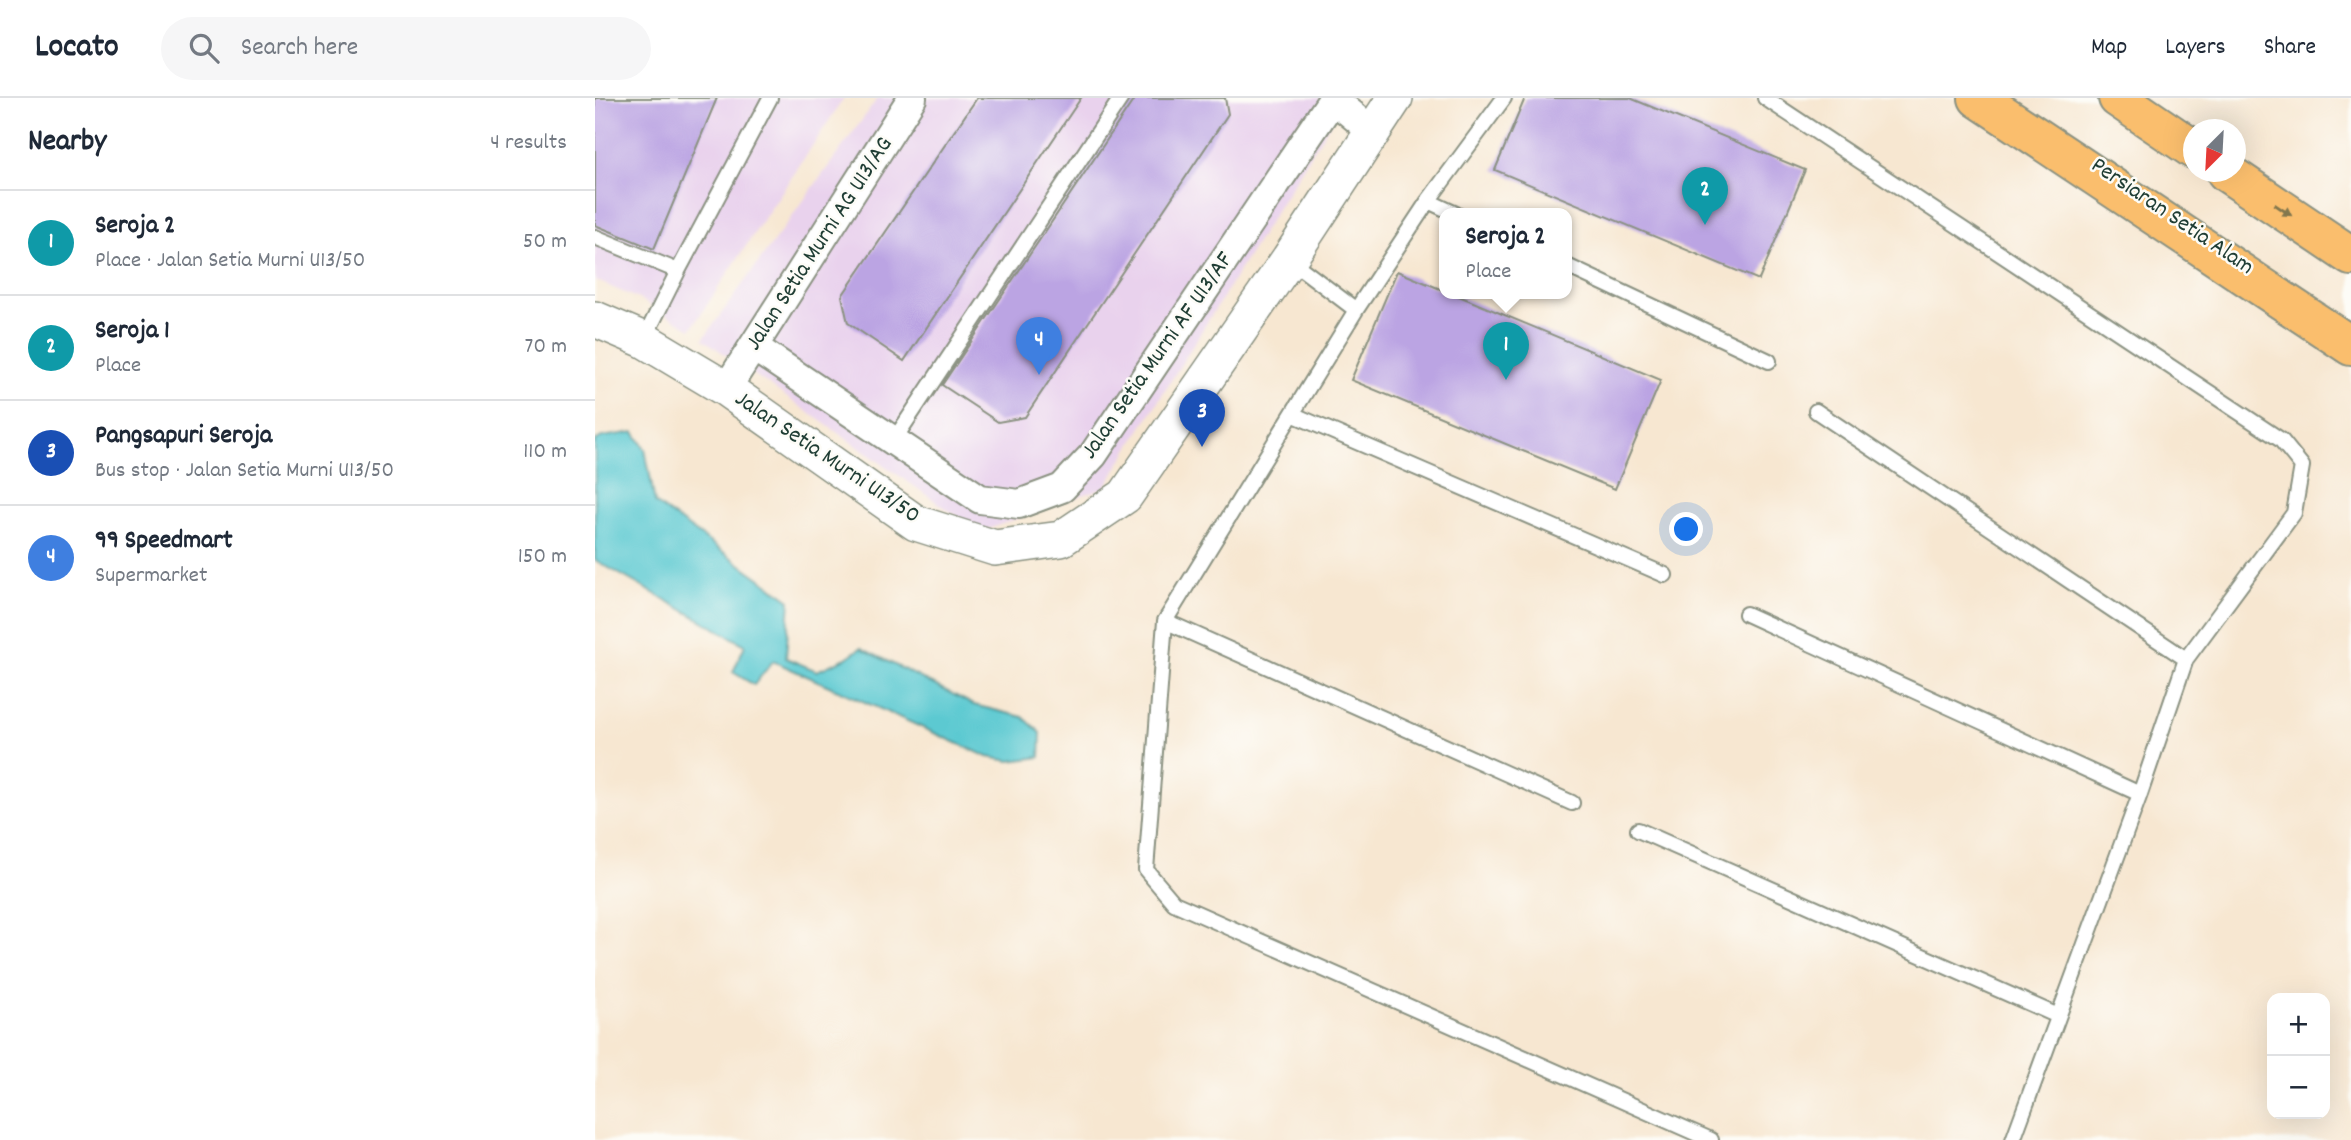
<!DOCTYPE html>
<meta charset="utf-8">
<style>
:root{--surface:#fff;--page:#f6f6f7;--text:#1f2937;--muted:#747a83;--line:#e0e1e3;--accent:#b5179e}
body{margin:0;font-family:Dekko,sans-serif;background:var(--page);color:var(--text)}
.controls{position:absolute;right:21px;bottom:21px;display:grid;overflow:hidden;border-radius:14px;box-shadow:0 7px 28px #0002}
.controls button{width:63px;height:63px;display:grid;place-items:center;padding:0;border:0;border-bottom:2px solid var(--line);background:var(--surface);color:var(--text);font:35px sans-serif}
.compass{position:absolute;left:1588px;top:21px;width:63px;height:63px;border-radius:50%;background:var(--surface);box-shadow:0 7px 28px #0002;rotate:204deg}
.you{position:absolute;left:1092px;top:432px;width:24px;height:24px;margin:-18px;border:5px solid #fff;border-radius:50%;background:#1a73e8;box-shadow:0 0 0 10px #1a73e833}
.badge{display:grid;place-items:center;width:46px;height:46px;border-radius:50%;background:var(--accent);color:#fff;font-size:23px;font-weight:700}
.pin{position:absolute;translate:-50% -58px;filter:drop-shadow(0 2px 4px #0008)}
.pin::after{content:'';position:absolute;top:37px;width:24px;height:21px;background:inherit;clip-path:polygon(0 0,100% 0,50% 100%)}
.popup{position:absolute;left:844px;top:110px;width:133px;height:91px;box-sizing:border-box;display:grid;place-content:center;border-radius:14px;background:var(--surface);filter:drop-shadow(0 2px 5px #0005);font-size:23px;white-space:nowrap;color:var(--muted)}
.popup b{font-size:26px;color:var(--text)}
.popup::after{content:'';position:absolute;left:50%;top:100%;margin-left:-14px;border:14px solid transparent;border-top-color:var(--surface)}
.list{margin:0;padding:0;list-style:none}
h2{display:flex;justify-content:space-between;align-items:center;height:91px;margin:0;padding:0 28px;font-size:30px}
h2 small{font-size:23px;font-weight:400;color:var(--muted)}
.list li{display:grid;grid-template-columns:46px 1fr auto;gap:21px;align-items:center;box-sizing:border-box;height:105px;padding:0 28px;border-top:2px solid var(--line)}
.list b{display:block;font-size:26px;white-space:nowrap}
.list p{margin:0;font-size:23px;white-space:nowrap;color:var(--muted)}
.list em{font-size:23px;font-style:normal;color:var(--muted)}
.icon{flex:none;width:38px;height:38px;fill:none;stroke:currentColor;stroke-width:2;stroke-linecap:round;stroke-linejoin:round}
.map{position:relative;flex:none;width:1756px;height:1042px;overflow:hidden}
header{display:flex;align-items:center;gap:42px;box-sizing:border-box;height:98px;padding:0 35px;background:var(--surface);border-bottom:2px solid var(--line)}
header strong{font-size:33px}
nav{display:flex;gap:38px;margin-inline-start:auto;font-size:24px}
.search{width:490px;height:63px;background:var(--page);display:flex;align-items:center;gap:18px;box-sizing:border-box;padding:0 24px;border-radius:38px;color:var(--muted);font-size:26px}
main{display:flex}
aside{flex:1;background:var(--surface)}
.map>svg:first-child{display:block}
</style>
<header>
<strong>Locato</strong>
<div class="search"><svg class="icon" aria-label="search" viewBox="0 0 24 24"><circle cx="10" cy="10" r="6"/><path d="M15 15l6 6"/></svg>Search here</div>
<nav><a>Map</a><a>Layers</a><a>Share</a></nav>
</header>
<main>
<aside>
<h2>Nearby<small>4 results</small></h2>
<ul class="list">
<li><span class="badge" style="background:#0f9aa8">1</span><div><b>Seroja 2</b><p>Place · Jalan Setia Murni U13/50</p></div><em>50 m</em></li>
<li><span class="badge" style="background:#0f9aa8">2</span><div><b>Seroja 1</b><p>Place</p></div><em>70 m</em></li>
<li><span class="badge" style="background:#1a4fb4">3</span><div><b>Pangsapuri Seroja</b><p>Bus stop · Jalan Setia Murni U13/50</p></div><em>110 m</em></li>
<li><span class="badge" style="background:#3f7fe0">4</span><div><b>99 Speedmart</b><p>Supermarket</p></div><em>150 m</em></li>
</ul>
</aside>
<div class="map">
<svg width="1756" height="1042" viewBox="0 0 1756 1042">
<rect width="100%" height="100%" fill="#fdfcf7"/>
<filter id="ink" filterUnits="userSpaceOnUse"><feTurbulence type="fractalNoise" baseFrequency=".0143" numOctaves="2"/><feDisplacementMap in="SourceGraphic" scale="14" xChannelSelector="R" yChannelSelector="G"/><feConvolveMatrix kernelMatrix="1 2 1 2 8 2 1 2 1" color-interpolation-filters="sRGB"/></filter>
<filter id="wash" filterUnits="userSpaceOnUse"><feTurbulence type="fractalNoise" baseFrequency=".00686" numOctaves="4" result="noise"/><feDisplacementMap in="SourceGraphic" scale="28" xChannelSelector="R" yChannelSelector="G"/><feGaussianBlur stdDeviation="1.57" result="paint"/><feColorMatrix in="noise" values="0 0 0 0 0 0 0 0 0 0 0 0 0 0 0 0 0 1.4 0 .05"/><feComposite in="paint" operator="in"/></filter>
<g filter="url(#wash)">
<rect width="100%" height="100%" fill="#f7e7d1"/>
<path fill="#e9d2ed" d="M0 0H249L96 231 46 202 0 182Z
M283 0H751L510 389 385 434 108 241Z"/>
<path fill="#5cc9d1" stroke="#3e8382" stroke-width="2" d="M39 334 50 351 60 405 195 502 191 560 222 573 251 560 266 550 379 607 428 619 446 635 445 659 415 663 393 659 178 563 159 587 138 574 150 547 0 462V343L7 339Z"/>
<g id="blocks">
<path fill="#bba4e3" d="M0 0H122L59 151 0 127Z
M382 0H486L309 263 253 225 247 198Z
M540 0H630L633 16 430 319 403 324 347 287Z
M930 0H1035L1210 72 1164 182 900 72Z
M802 173 850 193V196H859L1066 282 1020 391 756 282Z"/>
</g>
</g>
<g filter="url(#ink)">
<use href="#blocks" fill-opacity="0" stroke="#8b9282" stroke-width="2"/>
<g fill="none" stroke-linecap="round" stroke-linejoin="round">
<g stroke="#8b9282" stroke-width="18">
<path id="service" d="M909 0 833 103 761 212 570 523 551 772 579 805 1116 1042
M1170 0 1686 342 1707 368 1699 415 1591 561 1545 696 1418 1042
M833 103 861 116
M0 139 83 173
M695 162 761 212
M972 168 1174 263
M49 241 83 173 175 0
M1221 313 1591 561
M697 316 1070 477
M299 342 526 0
M1151 516 1545 696
M570 523 977 705
M1043 732 1463 918"/>
</g>
<g stroke="#8b9282" stroke-width="32">
<path id="minor" d="M737 0 778 34
M159 249 385 401 424 406 467 390 498 357 738 1
M131 291 317 0"/>
</g>
<g stroke="#8b9282" stroke-width="38">
<path id="tertiary" d="M0 221 49 242 131 291 321 425 400 450 466 441 530 398 694 161 800 0"/>
</g>
<g stroke="#8b9282" stroke-width="42">
<path id="trunk" d="M1383 0 1756 248
M1523 0 1598 51
M1631 74 1756 158"/>
</g>
<use href="#service" stroke="#fff" stroke-width="14"/>
<use href="#minor" stroke="#fff" stroke-width="28"/>
<use href="#tertiary" stroke="#fff" stroke-width="35"/>
<use href="#trunk" stroke="#fabe6d" stroke-width="38"/>
</g>
<defs><path id="oneway-solid" d="M-6-.8H1V-3.2L6.5 0L1 3.2V.8H-6Z" transform="scale(1.75)"/></defs>
<use fill="#82774e" href="#oneway-solid" transform="translate(1688 112) rotate(34)"/>
</g>
<g text-anchor="middle" dominant-baseline="central" stroke-width="5" stroke-linejoin="round" paint-order="stroke">
<g font-size="24" fill="#1f3d34" stroke="#fdfcf7">
<text transform="translate(1577 119) rotate(34)">Persiaran Setia Alam</text>
<text transform="translate(225 146) rotate(-57)">Jalan Setia Murni AG U13/AG</text>
<text transform="translate(563 258) rotate(-55)">Jalan Setia Murni AF U13/AF</text>
<text transform="translate(232 360) rotate(34)">Jalan Setia Murni U13/50</text>
</g>
</g>
</svg>
<div class="controls">
<button>+</button>
<button>−</button>
</div>
<svg class="compass" viewBox="-18 -18 36 36"><path d="M0-13l5 13h-10z" fill="#e53935"/><path d="M0 13l5-13h-10z" fill="#747a83"/></svg>
<div class="you"></div>
<div class="pin badge" style="left:911px;top:282px;background:#0f9aa8">1</div>
<div class="popup"><b>Seroja 2</b>Place</div>
<div class="pin badge" style="left:1110px;top:127px;background:#0f9aa8">2</div>
<div class="pin badge" style="left:607px;top:349px;background:#1a4fb4">3</div>
<div class="pin badge" style="left:444px;top:277px;background:#3f7fe0">4</div>
</div>
</main>
